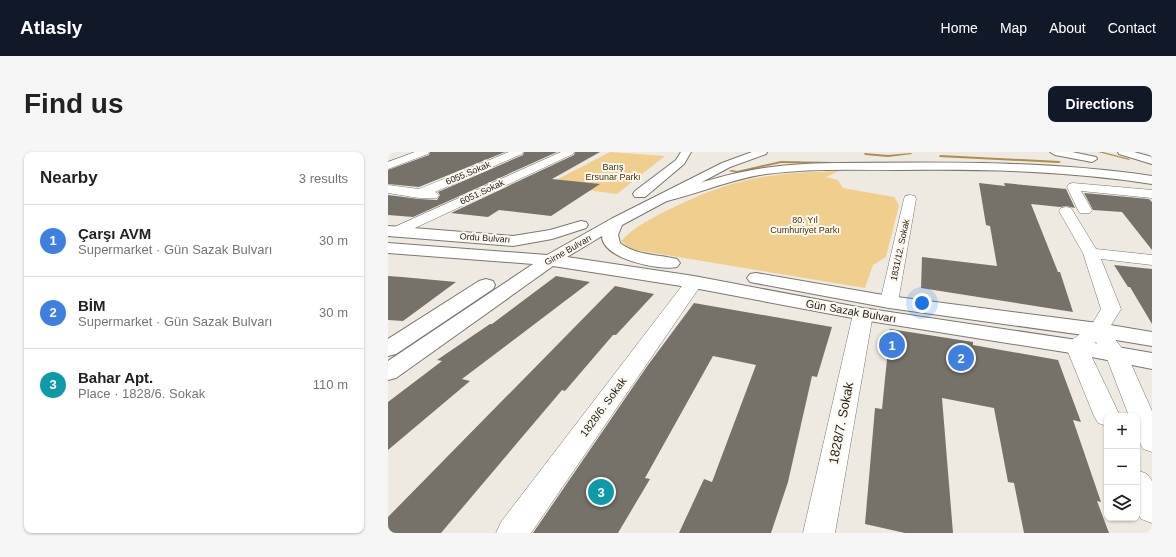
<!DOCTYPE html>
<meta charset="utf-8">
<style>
:root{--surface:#fff;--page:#f6f6f6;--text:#222;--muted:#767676;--line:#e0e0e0;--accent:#111827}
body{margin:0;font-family:Arial,sans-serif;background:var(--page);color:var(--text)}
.controls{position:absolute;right:12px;bottom:12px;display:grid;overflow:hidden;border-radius:8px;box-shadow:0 1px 3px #0004}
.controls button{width:36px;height:36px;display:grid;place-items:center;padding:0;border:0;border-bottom:1px solid var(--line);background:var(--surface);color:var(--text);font:20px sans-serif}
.you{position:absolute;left:534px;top:151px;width:14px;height:14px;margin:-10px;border:3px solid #fff;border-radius:50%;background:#1a73e8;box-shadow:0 0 0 6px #1a73e833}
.badge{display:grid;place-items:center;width:26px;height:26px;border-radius:50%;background:var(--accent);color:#fff;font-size:13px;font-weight:700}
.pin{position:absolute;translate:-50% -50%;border:2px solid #fff;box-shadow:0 1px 4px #0006}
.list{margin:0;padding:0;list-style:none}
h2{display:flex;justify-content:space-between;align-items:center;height:52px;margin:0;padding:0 16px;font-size:17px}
h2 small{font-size:13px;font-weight:400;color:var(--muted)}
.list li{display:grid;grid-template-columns:26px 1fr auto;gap:12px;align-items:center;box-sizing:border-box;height:72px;padding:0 16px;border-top:1px solid var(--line)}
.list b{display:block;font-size:15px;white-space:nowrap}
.list p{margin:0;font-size:13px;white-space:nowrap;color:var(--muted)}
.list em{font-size:13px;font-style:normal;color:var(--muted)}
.icon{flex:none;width:22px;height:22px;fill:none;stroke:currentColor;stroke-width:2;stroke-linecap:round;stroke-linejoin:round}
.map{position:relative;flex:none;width:764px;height:381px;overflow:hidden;border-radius:8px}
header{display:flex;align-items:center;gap:24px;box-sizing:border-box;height:56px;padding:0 20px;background:var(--accent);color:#fff}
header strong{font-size:19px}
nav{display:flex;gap:22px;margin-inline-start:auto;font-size:14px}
.intro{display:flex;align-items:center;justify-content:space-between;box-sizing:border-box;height:96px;padding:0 24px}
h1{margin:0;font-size:28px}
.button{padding:10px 18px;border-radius:8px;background:var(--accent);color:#fff;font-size:14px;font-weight:700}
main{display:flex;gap:24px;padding:0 24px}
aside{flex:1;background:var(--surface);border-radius:8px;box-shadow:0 1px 3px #0004}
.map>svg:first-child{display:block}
</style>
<header>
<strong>Atlasly</strong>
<nav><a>Home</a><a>Map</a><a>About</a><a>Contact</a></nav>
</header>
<div class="intro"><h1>Find us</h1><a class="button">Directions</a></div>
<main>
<aside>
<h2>Nearby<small>3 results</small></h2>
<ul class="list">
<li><span class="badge" style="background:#3f7fe0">1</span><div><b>Çarşı AVM</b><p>Supermarket · Gün Sazak Bulvarı</p></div><em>30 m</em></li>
<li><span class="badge" style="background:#3f7fe0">2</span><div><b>BİM</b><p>Supermarket · Gün Sazak Bulvarı</p></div><em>30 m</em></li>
<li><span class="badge" style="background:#0f9aa8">3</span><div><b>Bahar Apt.</b><p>Place · 1828/6. Sokak</p></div><em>110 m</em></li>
</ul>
</aside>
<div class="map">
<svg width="764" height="381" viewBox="0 0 764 381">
<rect width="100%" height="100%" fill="#efeae1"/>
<path fill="#f0ce8d" d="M222 0 277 4 229 42 161 33 166 29Z
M451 19 438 25 450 28 455 36 506 45 511 53 498 105 485 113 477 136 242 97 233 89C247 74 264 66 282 57 316 40 351 27 389 23 410 20 430 20 451 19Z"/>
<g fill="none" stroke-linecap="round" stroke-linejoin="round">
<path fill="#ad8d50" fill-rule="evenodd" d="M710 0H715L742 7 741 8Z
M476 1 500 3 523 1 524 2 500 5 477 3Z
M552 3 671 9 673 10 671 11 551 5Z
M393 9 443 10 445 11 443 12 393 11 349 21 341 19 343 18 349 19Z"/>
</g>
<path fill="#76726a" d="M42 0H117L31 35 0 32V18L41 3Z
M136 0H169L25 65 0 63V43L31 47 49 48 52 43 50 40 135 3Z
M187 0H212L164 27 212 32 163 64 111 58 100 65 63 61 186 3Z
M591 31 617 34 616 31 678 37 687 56 678 54 672 55 643 52 670 120H672L685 160 533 136 534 105 609 114 602 74 598 73Z
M696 41 761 47 764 50V98L734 60 705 58Z
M726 113 764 117V172L742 135H740Z
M0 124 14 125 68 130 15 169 0 168Z
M168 124 202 130 74 227 82 229 0 298V250L54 209 49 208 102 172H104Z
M227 134 266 142 228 183H225L177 239 174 238 53 381H0V365Z
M306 151 444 175 429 225 424 224 400 330 383 381H291L316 327 324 330 368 213 325 204 257 326 262 327 230 381H145L260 213Z
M502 177 585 190V193L670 208 693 270 685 268 713 350 709 349 721 381H636L626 331 620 330 606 256 554 246 565 381H517L477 372 487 256 494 257Z"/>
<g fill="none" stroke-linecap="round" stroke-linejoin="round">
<g stroke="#7b776f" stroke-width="1">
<path id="minor" d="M27 0H41L40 2 0 17V10Z
M121 0H135L134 2 47 40 51 43 49 46H31L0 41V33L31 37Z
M173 0H186L185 2 12 83 7 84 2 83 0 80 2 77Z
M685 31 764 38V46L693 39 704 58 702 61H692L690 58 679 35 681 32Z
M522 43 527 44 528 47 510 150 508 154 501 156 494 154 492 150 516 47 517 44Z
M678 55 683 56 708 97 764 103V113L713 107 733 157 720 178 739 203 764 259V300L755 297 749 285V264H741L718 204 708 190 700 197 732 264H719V274L710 271 706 264 678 195 681 190 703 174 713 157 695 101 671 59 673 56Z
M306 125 312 126 315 130 143 381H108L113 370 300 126Z
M475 156 482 158 485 162 447 381H415L465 162 468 158Z
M749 318 759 322 764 329V371L753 367 749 359Z"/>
</g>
<g stroke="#7b776f" stroke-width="2">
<path id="major" d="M364 0H379L378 2 342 15 234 73 230 83 232 91C249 104 269 102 289 107L292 111 289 115C272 119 214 107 214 84L179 105 306 124 475 156 689 188 764 201V217L689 202 475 168 306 136 165 114 8 226 0 228V209L145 112 0 101V91L159 103 223 67 334 11Z
M193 69 198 70 200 73 198 76 164 87 125 94 0 84V74L125 84 162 78Z
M368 121 501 144 710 171 764 180V194L710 185 501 156 362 130 359 126 362 122Z
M98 127 105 129 107 133 105 137 8 202 0 204V187L91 129Z"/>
</g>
<g stroke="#7b776f" stroke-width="2">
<path id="highway" d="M293 0H303L296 12 257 45H247L245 42 247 39 288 8Z
M662 0H684L708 5 709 7 704 10 667 3Z
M730 0H746L764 5V12L731 2Z
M456 11C560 10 662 9 764 24V32C681 19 598 17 514 18 469 18 423 16 378 22 344 27 312 41 279 49L274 48 272 45 274 42C308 32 341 21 376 16 403 12 430 11 456 11Z"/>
</g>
<use href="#minor" fill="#fff" fill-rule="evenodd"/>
<use href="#major" fill="#fff" fill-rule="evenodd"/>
<use href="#highway" fill="#fff" fill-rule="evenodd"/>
</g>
<g text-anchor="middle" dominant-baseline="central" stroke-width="4" stroke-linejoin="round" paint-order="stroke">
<g font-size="9" fill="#44330c" stroke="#fdf8ef">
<text x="225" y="15">Barış<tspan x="225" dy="10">Ersunar Parkı</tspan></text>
<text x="417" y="68">80. Yıl<tspan x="417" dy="10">Cumhuriyet Parkı</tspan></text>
</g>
<g font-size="9" fill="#272522" stroke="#fdf8ef">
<text transform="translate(80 21) rotate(-23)">6055.Sokak</text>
<text transform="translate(94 40) rotate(-25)">6051.Sokak</text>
<text transform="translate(97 86) rotate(4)">Ordu Bulvarı</text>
<text transform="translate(180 98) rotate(-30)">Girne Bulvarı</text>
<text transform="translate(512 98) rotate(-78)">1831/12. Sokak</text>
</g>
<g font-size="11" fill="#272522" stroke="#fdf8ef">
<text transform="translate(463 159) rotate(10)">Gün Sazak Bulvarı</text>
<text transform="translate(215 255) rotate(-54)">1828/6. Sokak</text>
</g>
<g font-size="13" fill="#272522" stroke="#fdf8ef">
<text transform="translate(453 271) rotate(-79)">1828/7. Sokak</text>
</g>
</g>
</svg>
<div class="controls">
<button>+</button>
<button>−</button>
<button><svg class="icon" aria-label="layers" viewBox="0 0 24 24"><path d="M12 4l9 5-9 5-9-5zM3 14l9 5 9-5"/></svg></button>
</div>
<div class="you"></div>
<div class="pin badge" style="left:504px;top:193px;background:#3f7fe0">1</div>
<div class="pin badge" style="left:573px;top:206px;background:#3f7fe0">2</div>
<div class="pin badge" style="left:213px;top:340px;background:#0f9aa8">3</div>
</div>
</main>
